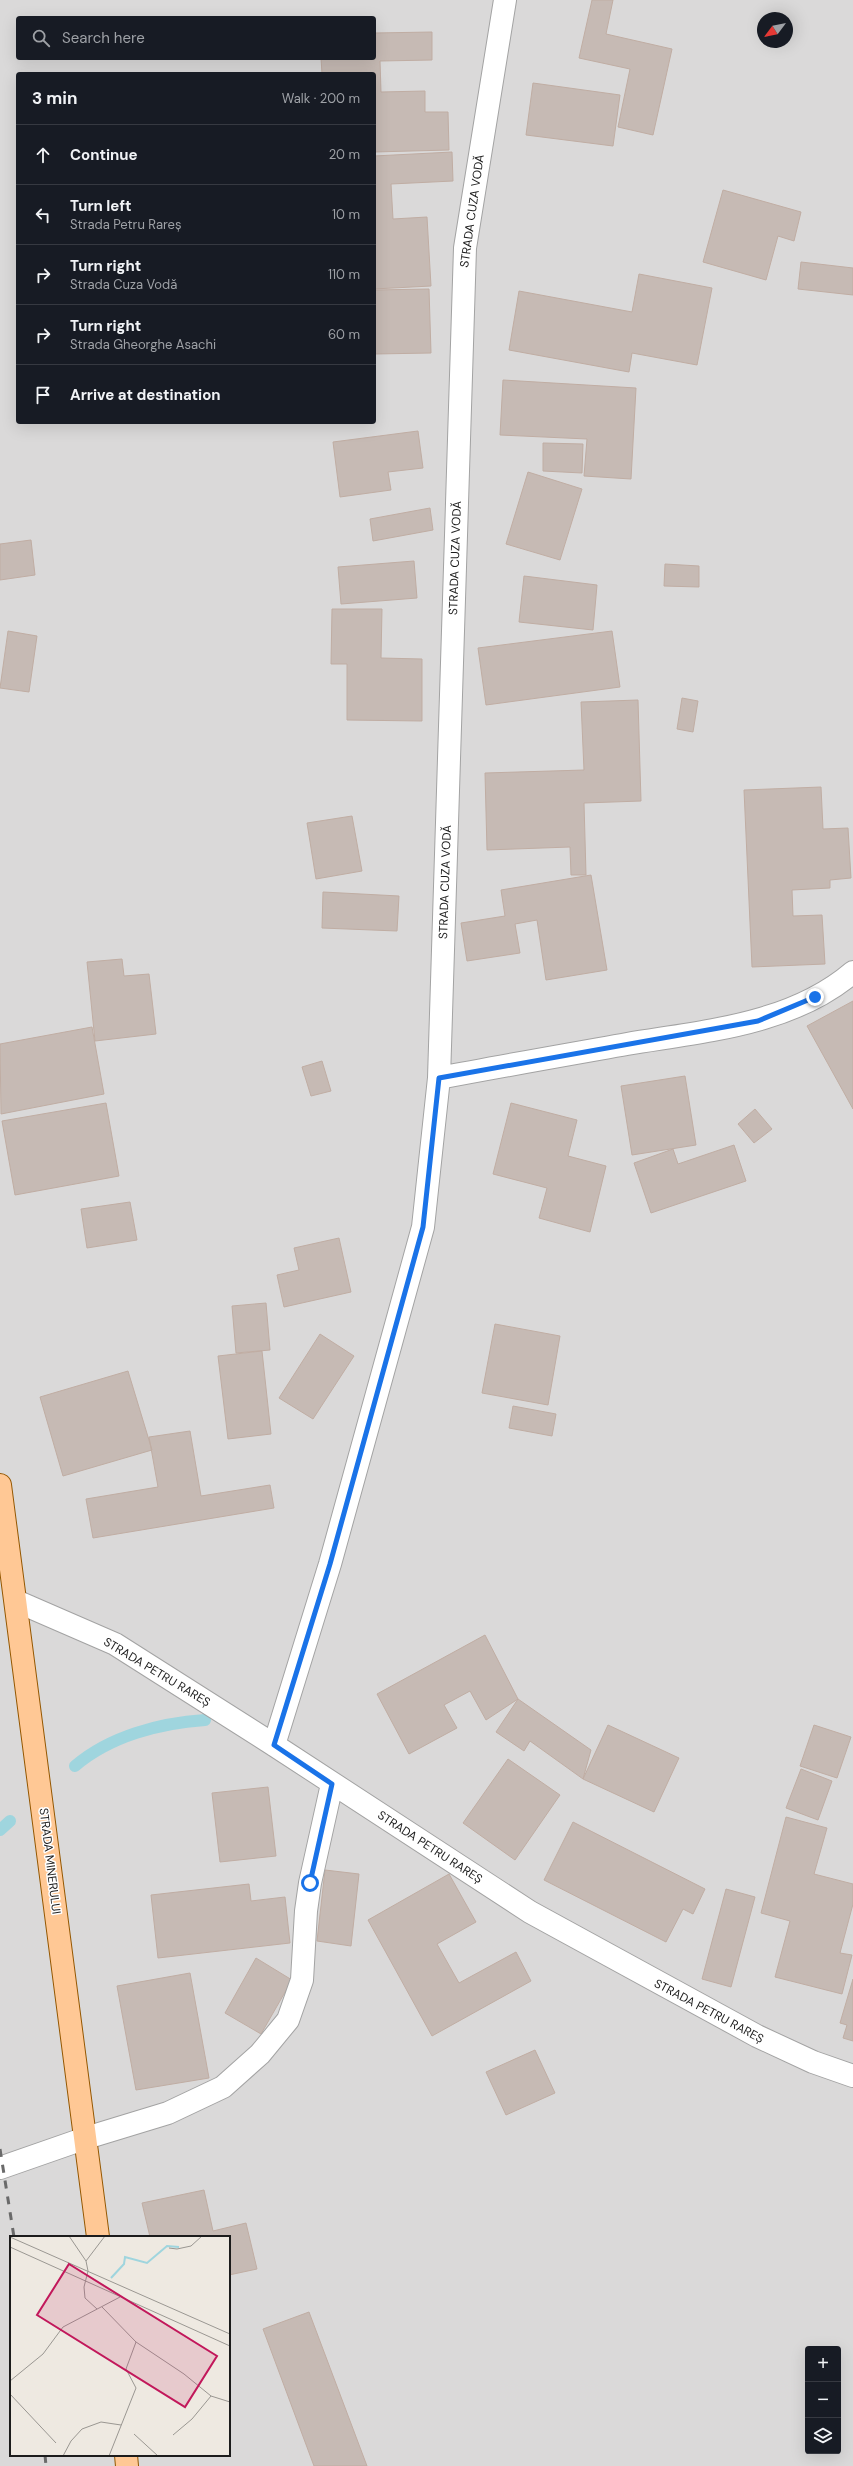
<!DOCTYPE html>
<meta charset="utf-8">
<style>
:root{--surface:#171b24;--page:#20242c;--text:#f1f3f6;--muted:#9ea1a6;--line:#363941}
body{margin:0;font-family:"DM Sans",sans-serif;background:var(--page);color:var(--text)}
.controls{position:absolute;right:12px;bottom:12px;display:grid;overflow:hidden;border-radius:4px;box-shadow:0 4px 16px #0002}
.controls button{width:36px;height:36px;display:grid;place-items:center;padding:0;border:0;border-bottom:1px solid var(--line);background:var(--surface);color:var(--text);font:20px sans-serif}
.compass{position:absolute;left:757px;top:12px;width:36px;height:36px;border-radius:50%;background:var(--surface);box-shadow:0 4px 16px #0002;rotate:238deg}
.stop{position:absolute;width:12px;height:12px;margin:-9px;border:3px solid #1a73e8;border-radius:50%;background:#fff}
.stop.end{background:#1a73e8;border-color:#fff;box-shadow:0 1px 4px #0008}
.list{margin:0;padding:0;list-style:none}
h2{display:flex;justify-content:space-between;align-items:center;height:52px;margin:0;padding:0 16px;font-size:17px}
h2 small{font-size:13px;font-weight:400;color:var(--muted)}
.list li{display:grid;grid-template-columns:26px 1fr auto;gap:12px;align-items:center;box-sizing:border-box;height:60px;padding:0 16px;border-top:1px solid var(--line)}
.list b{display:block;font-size:15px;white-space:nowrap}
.list p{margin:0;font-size:13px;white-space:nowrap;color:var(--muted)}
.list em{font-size:13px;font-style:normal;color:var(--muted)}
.icon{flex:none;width:22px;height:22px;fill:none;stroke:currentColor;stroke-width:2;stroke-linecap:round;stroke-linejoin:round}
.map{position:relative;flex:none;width:853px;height:2466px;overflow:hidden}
.search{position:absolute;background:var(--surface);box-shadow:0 4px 16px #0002;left:16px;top:16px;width:360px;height:44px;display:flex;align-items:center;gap:10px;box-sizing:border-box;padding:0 14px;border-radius:4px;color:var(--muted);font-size:15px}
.panel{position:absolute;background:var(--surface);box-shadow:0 4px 16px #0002;left:16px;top:72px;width:360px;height:352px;border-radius:4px}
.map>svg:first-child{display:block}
</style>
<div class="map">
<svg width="853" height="2466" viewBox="0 0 853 2466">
<rect width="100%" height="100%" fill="#eee9e1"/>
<path fill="#dad9d9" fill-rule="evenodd" d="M0 0H853V2466H0ZM18 18H374V58H18ZM763 18H787V42H763ZM18 74H374V422H18ZM11 2237H229V2455H11ZM808 2349H838V2451H808Z"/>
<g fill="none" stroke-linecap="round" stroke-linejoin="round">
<path stroke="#9fd5de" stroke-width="12" d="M75 1766C110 1736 160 1723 205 1720
M0 1830 10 1821"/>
</g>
<path fill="#c6bab4" stroke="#c0ada3" d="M592 0H613L606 34 672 49 653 135 618 127 630 69 579 58Z
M432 32V60L380 61 381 92 425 91V112H448L449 150 374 152V74H322L321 58H374V33Z
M533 83 620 95 613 146 526 135Z
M452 152 453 181 391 184 393 219 427 217 431 286 374 289V156Z
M723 190 801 212 794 241 778 236 766 280 703 262Z
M801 262 853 268V295L798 289Z
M639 274 712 288 697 365 632 353 629 372 509 350 519 291 632 312Z
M429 289 431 353 374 354V290Z
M503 380 636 388 631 479 584 476 587 439 500 435Z
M418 431 423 468 388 472 391 490 340 497 333 442Z
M543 443 583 444 582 473 543 471Z
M528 472 582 489 560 560 506 544Z
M430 508 433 530 373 541 370 519Z
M31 540 35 575 0 580V544Z
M414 561 417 598 341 604 338 567Z
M665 564 699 566V587L664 586Z
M524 576 597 585 593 630 519 622Z
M332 609H382L381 658 422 659V721L347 720V664H331Z
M8 631 37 636 29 692 0 688Z
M612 631 620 687 486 705 478 648Z
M682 698 698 701 693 732 677 729Z
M638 700 641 801 584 803 586 875H571L570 847 487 850 485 773 584 770 581 702Z
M821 787 823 829 848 828 851 878 830 880V888L792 890 793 916 822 915 825 964 752 967 744 790Z
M352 816 362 871 316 879 307 823Z
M591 875 607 970 546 980 537 920 515 924 520 953 467 961 461 923 505 916 501 890Z
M323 892 399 896 397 931 322 928Z
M122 959 124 976 149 974 156 1034 95 1041 87 962Z
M853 1001V1109L807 1026Z
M92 1027 104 1094 1 1114 0 1044Z
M322 1061 331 1091 311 1096 302 1067Z
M685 1076 696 1145 632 1155 621 1086Z
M106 1103 119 1176 15 1195 2 1121Z
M511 1103 577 1120 568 1156 606 1166 590 1232 539 1218 547 1188 493 1174Z
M755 1109 772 1129 754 1143 738 1124Z
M734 1145 746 1181 651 1213 634 1163 673 1149 678 1164Z
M130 1202 137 1240 87 1248 81 1209Z
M339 1238 351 1292 284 1307 277 1275 299 1270 294 1248Z
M266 1303 270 1350 236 1353 232 1306Z
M495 1324 560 1336 548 1405 482 1393Z
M320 1334 354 1356 313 1419 279 1398Z
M262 1351 271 1434 228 1439 218 1356Z
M128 1371 152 1450 63 1476 40 1397Z
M513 1406 556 1414 552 1436 509 1428Z
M190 1431 201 1496 270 1485 274 1508 93 1538 86 1499 158 1487 149 1437Z
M485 1635 518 1699 486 1720 470 1691 444 1705 457 1728 409 1754 377 1694Z
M518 1699 591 1750 583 1779 530 1741 524 1751 496 1732Z
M608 1725 679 1758 654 1812 583 1779Z
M814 1725 851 1737 837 1778 800 1766Z
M508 1759 560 1795 515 1860 463 1823Z
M801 1769 832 1781 818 1820 786 1808Z
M268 1787 276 1856 220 1862 212 1793Z
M786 1817 827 1828 814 1874 853 1884V1904L840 1953 852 1955 842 1994 775 1977 790 1921 761 1913Z
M573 1822 705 1889 693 1914 683 1909 666 1942 544 1880Z
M325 1870 359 1874 351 1946 317 1941Z
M449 1874 476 1922 437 1944 459 1983 516 1952 531 1981 432 2036 368 1920Z
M249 1884 251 1901 285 1897 290 1943 158 1958 151 1895Z
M726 1889 755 1897 731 1987 702 1979Z
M256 1958 292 1980 261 2034 225 2013Z
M190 1973 209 2078 136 2090 117 1986Z
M853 1979V2041L843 2038 847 2025 840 2023Z
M535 2050 555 2093 506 2115 486 2072Z
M204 2190 213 2231 246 2223 257 2269 229 2275V2237H150L142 2203Z
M309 2312 367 2466H314L263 2329Z"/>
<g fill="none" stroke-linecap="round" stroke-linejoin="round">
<g stroke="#a3a3a3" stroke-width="24">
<path id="minor" d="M439 1078C502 1066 565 1055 627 1044 704 1031 791 1025 853 972
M16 1601 115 1644 274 1745 530 1912 757 2036 813 2062 853 2076
M274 1745 330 1564 423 1227 439 1078 465 248 505 0
M0 2168 86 2138 168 2113 223 2087 260 2054 288 2020 302 1980 306 1911 310 1883 332 1784"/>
</g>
<g stroke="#945700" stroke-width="24">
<path id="major" d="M0 1485 98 2237
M126 2455 127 2466"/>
</g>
<use href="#minor" stroke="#fff" stroke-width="22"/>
<use href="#major" stroke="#ffc895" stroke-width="22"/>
<path stroke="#6a6a6a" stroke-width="3" stroke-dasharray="8 8" stroke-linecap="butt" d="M0 2149 14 2237
M45 2455 46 2466"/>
</g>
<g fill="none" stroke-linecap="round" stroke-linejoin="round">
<path stroke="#1a73e8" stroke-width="5" d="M310 1883 332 1784 274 1745 330 1564 423 1227 439 1078 758 1021 815 997"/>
</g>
<g text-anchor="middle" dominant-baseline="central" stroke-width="3" stroke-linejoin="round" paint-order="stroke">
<g font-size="12" fill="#1c1c1c" stroke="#fff">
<text transform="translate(472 211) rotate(-82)">STRADA CUZA VODĂ</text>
<text transform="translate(455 558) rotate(-88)">STRADA CUZA VODĂ</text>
<text transform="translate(445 882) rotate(-88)">STRADA CUZA VODĂ</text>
<text transform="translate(157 1672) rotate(31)">STRADA PETRU RAREȘ</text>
<text transform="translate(430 1847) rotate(33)">STRADA PETRU RAREȘ</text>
<text transform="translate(50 1861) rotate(83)">STRADA MINERULUI</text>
<text transform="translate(709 2011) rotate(28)">STRADA PETRU RAREȘ</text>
</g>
</g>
<g transform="translate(10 2236)">
<rect width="220" height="220" fill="#eee9e1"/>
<path fill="none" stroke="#9fd5de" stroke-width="2" d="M101 42 114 28 115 21 137 27 157 10 169 11"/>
<path fill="none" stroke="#9a9792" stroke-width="1" d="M59 0 76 25 78 35 74 51 75 62 87 73M0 1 220 98M0 11 220 110M159 12 167 13 181 10 192 0M76 25 95 0M92 71 126 106 174 138 201 160 220 166M0 145 33 118 53 91 110 61M0 158 46 207M124 198 148 220M163 199 182 183 201 160M53 220 61 205 72 193 91 186 111 189M99 220 126 152 116 133 126 106"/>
<path fill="#c2185b" fill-opacity="0.15" stroke="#c2185b" stroke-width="2" d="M59 28 207 120 175 171 27 79Z"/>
<rect width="220" height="220" fill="none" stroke="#1c1c1c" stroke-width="2"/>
</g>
</svg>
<div class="controls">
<button>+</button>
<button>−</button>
<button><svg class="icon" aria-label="layers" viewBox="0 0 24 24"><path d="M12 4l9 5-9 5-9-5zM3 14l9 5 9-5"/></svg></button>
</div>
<svg class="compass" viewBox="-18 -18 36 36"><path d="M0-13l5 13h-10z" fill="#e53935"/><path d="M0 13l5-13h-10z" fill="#9ea1a6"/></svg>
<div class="stop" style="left:310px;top:1883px"></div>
<div class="stop end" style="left:815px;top:997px"></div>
<div class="search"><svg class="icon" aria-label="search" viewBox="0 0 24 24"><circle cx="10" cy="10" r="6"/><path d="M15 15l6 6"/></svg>Search here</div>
<section class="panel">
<h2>3 min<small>Walk · 200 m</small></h2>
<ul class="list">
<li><svg class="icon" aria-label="ahead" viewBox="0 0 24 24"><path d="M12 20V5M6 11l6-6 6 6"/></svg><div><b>Continue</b></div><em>20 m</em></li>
<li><svg class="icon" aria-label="left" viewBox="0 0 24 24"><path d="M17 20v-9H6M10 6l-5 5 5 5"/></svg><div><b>Turn left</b><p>Strada Petru Rareș</p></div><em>10 m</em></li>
<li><svg class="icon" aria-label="right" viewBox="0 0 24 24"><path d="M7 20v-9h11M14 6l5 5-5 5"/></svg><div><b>Turn right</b><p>Strada Cuza Vodă</p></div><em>110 m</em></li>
<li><svg class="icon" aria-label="right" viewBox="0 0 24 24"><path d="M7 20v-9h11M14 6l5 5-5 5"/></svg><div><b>Turn right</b><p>Strada Gheorghe Asachi</p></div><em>60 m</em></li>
<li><svg class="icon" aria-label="arrive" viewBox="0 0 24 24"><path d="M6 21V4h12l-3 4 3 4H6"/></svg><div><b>Arrive at destination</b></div></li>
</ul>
</section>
</div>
